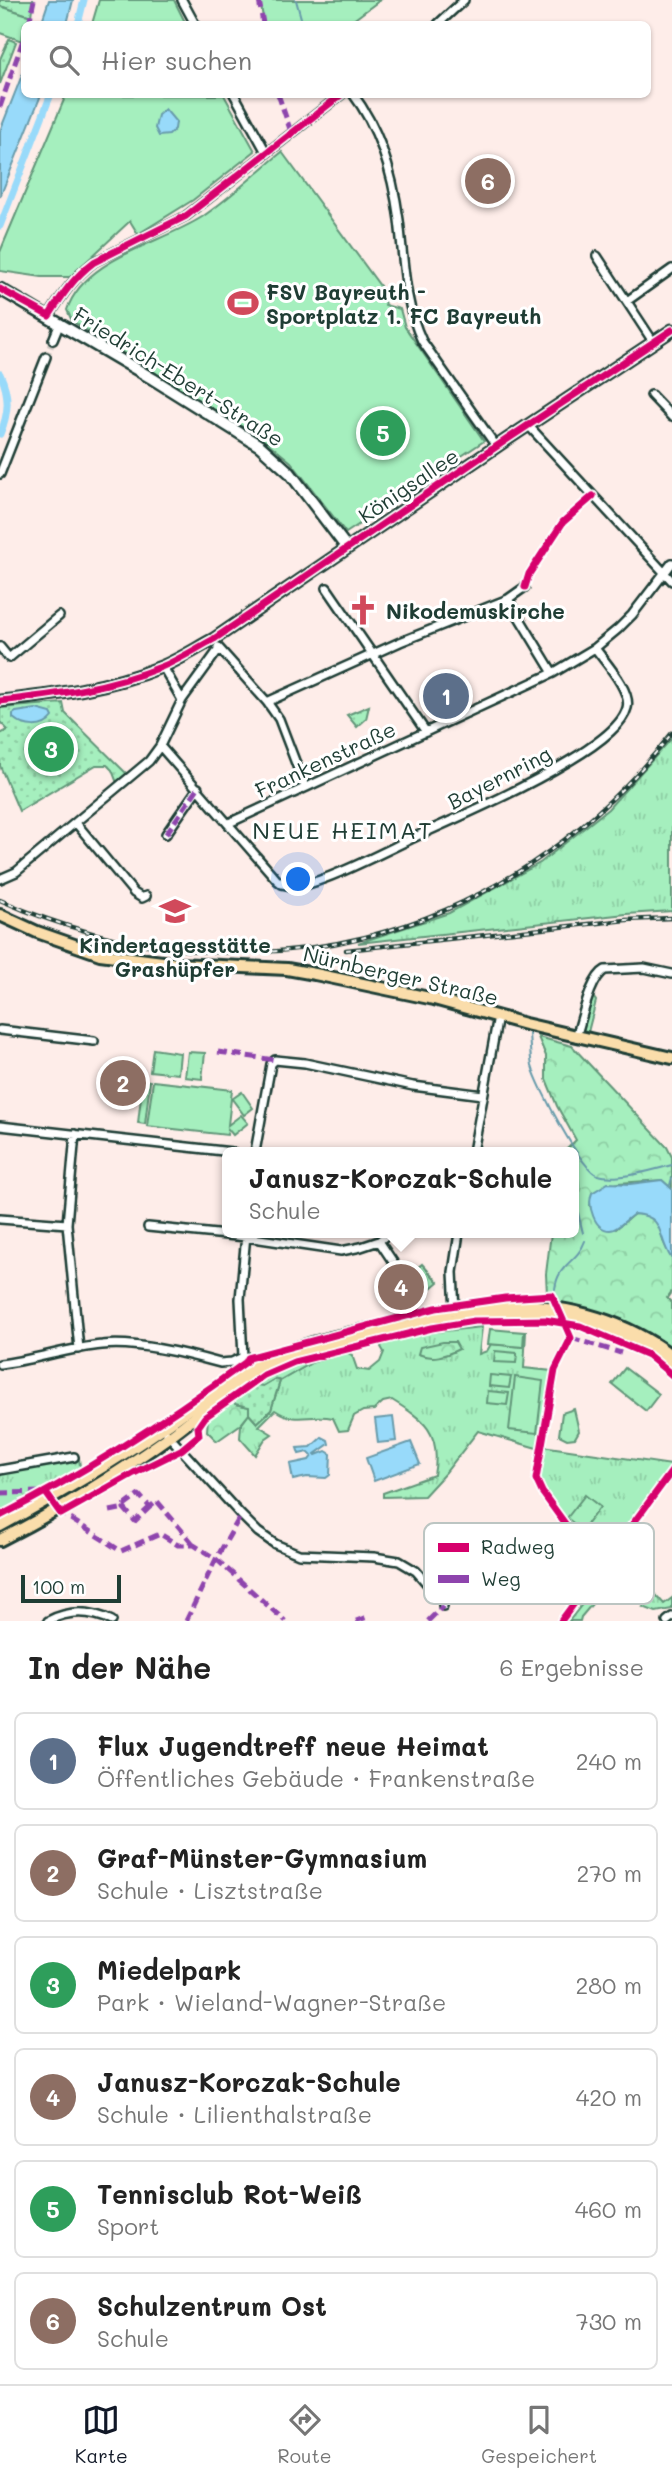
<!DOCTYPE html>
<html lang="de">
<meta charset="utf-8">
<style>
:root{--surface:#fff;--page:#f6f6f6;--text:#222;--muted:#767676;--line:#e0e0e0;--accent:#111827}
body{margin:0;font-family:Mali,sans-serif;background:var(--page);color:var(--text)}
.scale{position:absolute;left:21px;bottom:18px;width:100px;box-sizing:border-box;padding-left:7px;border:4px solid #1f3d34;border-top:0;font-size:19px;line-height:24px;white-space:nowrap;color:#1f3d34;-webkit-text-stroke:5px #fff;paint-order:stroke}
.you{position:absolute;left:299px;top:880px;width:24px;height:24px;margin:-18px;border:5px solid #fff;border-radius:50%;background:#1a73e8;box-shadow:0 0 0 10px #1a73e833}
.badge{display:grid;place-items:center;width:46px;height:46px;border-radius:50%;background:var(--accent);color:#fff;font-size:23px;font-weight:700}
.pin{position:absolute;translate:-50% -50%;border:4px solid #fff;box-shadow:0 2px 7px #0006}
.popup{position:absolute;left:222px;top:1147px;width:357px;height:91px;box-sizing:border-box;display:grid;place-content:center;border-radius:10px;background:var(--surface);filter:drop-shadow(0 2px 5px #0005);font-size:23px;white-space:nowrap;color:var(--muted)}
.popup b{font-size:26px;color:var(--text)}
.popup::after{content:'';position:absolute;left:50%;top:100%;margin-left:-14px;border:14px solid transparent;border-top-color:var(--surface)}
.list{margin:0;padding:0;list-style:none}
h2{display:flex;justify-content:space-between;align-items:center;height:91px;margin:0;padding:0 28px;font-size:30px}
h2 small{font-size:23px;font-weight:400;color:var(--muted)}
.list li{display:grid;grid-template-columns:46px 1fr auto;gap:21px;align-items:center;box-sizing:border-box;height:98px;margin:0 14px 14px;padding:0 14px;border:2px solid var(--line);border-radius:10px}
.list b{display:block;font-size:26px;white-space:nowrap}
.list p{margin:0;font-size:23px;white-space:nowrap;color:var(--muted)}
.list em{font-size:23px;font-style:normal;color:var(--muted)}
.icon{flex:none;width:38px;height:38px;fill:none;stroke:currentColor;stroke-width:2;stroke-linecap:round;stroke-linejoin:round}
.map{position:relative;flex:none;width:672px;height:1621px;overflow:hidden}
.search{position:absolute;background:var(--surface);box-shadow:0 2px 5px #0004;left:21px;right:21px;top:21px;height:77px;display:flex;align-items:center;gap:18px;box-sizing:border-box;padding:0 24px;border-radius:10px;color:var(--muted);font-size:26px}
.sheet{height:763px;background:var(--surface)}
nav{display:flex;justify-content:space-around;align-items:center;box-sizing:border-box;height:98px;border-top:2px solid var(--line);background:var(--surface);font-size:19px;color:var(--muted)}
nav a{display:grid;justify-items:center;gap:4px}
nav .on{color:var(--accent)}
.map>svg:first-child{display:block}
</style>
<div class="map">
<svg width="672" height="1621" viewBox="0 0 672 1621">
<defs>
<pattern id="grass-tufts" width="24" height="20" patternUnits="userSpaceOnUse" patternTransform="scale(1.75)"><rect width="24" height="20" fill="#a5efbe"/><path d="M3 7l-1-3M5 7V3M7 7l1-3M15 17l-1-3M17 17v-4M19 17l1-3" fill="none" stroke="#8ecea4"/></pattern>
<pattern id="forest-crowns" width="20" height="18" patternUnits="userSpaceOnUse" patternTransform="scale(1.75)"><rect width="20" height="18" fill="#a5efbe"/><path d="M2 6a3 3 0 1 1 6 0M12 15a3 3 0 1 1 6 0" fill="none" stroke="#8ecea4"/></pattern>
<pattern id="park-dots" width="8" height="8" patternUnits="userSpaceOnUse" patternTransform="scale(1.75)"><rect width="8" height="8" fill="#a5efbe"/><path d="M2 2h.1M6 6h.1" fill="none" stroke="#8ecea4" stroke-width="1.8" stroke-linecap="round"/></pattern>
</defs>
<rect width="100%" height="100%" fill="#feede9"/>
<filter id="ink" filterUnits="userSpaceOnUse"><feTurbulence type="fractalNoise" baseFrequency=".0143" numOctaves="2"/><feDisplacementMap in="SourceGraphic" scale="14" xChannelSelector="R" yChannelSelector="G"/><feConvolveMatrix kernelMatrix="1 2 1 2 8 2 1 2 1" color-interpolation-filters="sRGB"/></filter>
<g filter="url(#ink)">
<path fill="url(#grass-tufts)" stroke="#629679" stroke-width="2" d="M0 0H33L31 16 0 6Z
M672 738V911L626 914 358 943 449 913 540 863 608 809Z
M594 998 596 1001 588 1032H583L580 1029 590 999Z
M482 1327 479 1354 487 1351 491 1344 523 1347 524 1332H526L524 1368 552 1371 540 1449 478 1431 446 1472 424 1496 383 1497V1493L434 1475C442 1432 424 1420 392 1400L383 1402 374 1410 363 1411 354 1416 348 1430 339 1431 333 1418C309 1413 297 1425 275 1410L259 1426 272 1434 265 1439 255 1455 240 1438 241 1425 249 1414 257 1423 271 1410 280 1381 311 1363 346 1352 352 1355 357 1369 369 1371 380 1362 384 1352 381 1347 383 1343 426 1333Z
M542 1446 672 1465V1471L600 1569 583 1557 584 1553 582 1547 542 1492 536 1479Z
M79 1458 81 1475 0 1519V1474Z
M656 1595 664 1604 672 1598V1609L656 1612 643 1607Z"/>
<path fill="url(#forest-crowns)" stroke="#629679" stroke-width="2" d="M538 1037 572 1046 667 1147 672 1157V1189L662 1180 618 1183 592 1193 590 1206 616 1229 634 1214 649 1215 659 1223 663 1241 672 1259V1291L667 1298 672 1303V1348C624 1313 566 1302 509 1300L547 1294 546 1274 551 1233H574V1193L579 1192C580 1177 574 1166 574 1152L565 1151 576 1140 557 1106 546 1079V1056Z
M443 1342H455L459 1349C445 1356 433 1360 418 1354L420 1347Z
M311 1360V1363L280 1381 275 1379 263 1386 255 1385C267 1371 293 1365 311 1360Z
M234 1397 236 1404 249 1407V1414L241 1424 217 1441 207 1431 208 1418Z
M591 1593 597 1598 581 1617 580 1621H569Z"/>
<path fill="url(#park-dots)" stroke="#629679" stroke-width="2" d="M9 39 16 42 0 84V59Z
M63 703 65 713 127 774 117 783 112 770 107 765H96L19 811 0 766V734L8 730 0 722V708Z
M369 706 366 719 357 727 347 715Z
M275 1379 280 1381 271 1410 257 1423 249 1414V1407L235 1404 234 1399 255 1385 263 1386Z"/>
<path fill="#a5efbe" stroke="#629679" stroke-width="2" d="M99 0H174L186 24H92Z
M260 0H380L348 24H264Z
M0 6 31 16 28 24H24L22 41 0 33Z
M66 95H224L255 151 193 200 138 234 130 221 70 277H42L0 271V252Z
M282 152 380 286 385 305 400 309 405 327 484 441 346 533 291 462 268 443 72 321 67 310C84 258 160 244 202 217 230 198 256 173 282 152Z
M153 1049 180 1053 178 1074 150 1071Z
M188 1052 205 1053 202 1079 185 1077Z
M143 1080 150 1081 145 1124 138 1123Z
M153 1081 232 1090 228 1125 241 1115 248 1123 233 1135 228 1129 227 1135 147 1126Z
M242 1092 253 1108 244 1115 232 1099Z
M422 1264 438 1282 408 1307 392 1289Z
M490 1329 524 1332 523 1347 488 1344Z
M495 1351 517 1353 516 1363 494 1362Z
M625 1368 659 1394 646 1411 612 1384Z
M490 1375 511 1377 509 1388 489 1386Z
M515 1377 543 1381 537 1433 509 1430Z
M488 1391 509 1393 507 1405 487 1403Z
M574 1409 579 1431 575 1438 567 1439 559 1435 562 1413Z
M585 1495 600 1507 582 1530 567 1518Z"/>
<path fill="#98dafa" stroke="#689bab" stroke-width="2" d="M49 0H73L67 24H41Z
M24 70V94L41 95 0 197V131Z
M165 109 176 122 175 129 169 135 159 136 155 128 158 115Z
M36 709 51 713 53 717C43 730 25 728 13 718V714L16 712Z
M662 1180 672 1189V1259C656 1237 667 1216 634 1214 627 1218 618 1230 610 1230 594 1230 587 1205 592 1193L608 1183 630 1184Z
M393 1417 396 1441 378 1443 375 1419Z
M322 1437 328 1440 329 1444 315 1454 316 1455 326 1451 331 1454 330 1475 326 1478 307 1477 293 1480 290 1464 309 1460 312 1456 308 1452 299 1454 297 1448 311 1447Z
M411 1442 420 1464 374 1481 366 1458Z"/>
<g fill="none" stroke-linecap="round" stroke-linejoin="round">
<path stroke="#689bab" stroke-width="2" d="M296 0 301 18
M529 1034C530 1044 530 1056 532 1066 537 1085 581 1170 598 1175 616 1181 654 1170 672 1165
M670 1185 672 1178
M576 1194 577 1209 583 1233
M555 1289C558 1263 577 1263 585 1241"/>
<path stroke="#98dafa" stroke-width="7" d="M78 24 84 0
M0 226 51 94
M0 374C10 395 9 413 0 434"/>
<path stroke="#d1cac5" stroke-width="7" stroke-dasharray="7 3.5" stroke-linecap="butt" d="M46 357 53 340"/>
<g stroke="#1f3d34" stroke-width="12">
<path id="street" d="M182 0 195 24
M438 24 464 0
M234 94 266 152
M353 94C381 131 393 175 399 220 404 261 404 303 422 341L496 446
M597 256 654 343
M627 301 672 269
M49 316C62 295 74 277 94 262L186 216 342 94
M53 340 60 323
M651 395 672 417
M528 425 672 581
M0 474 46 357
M327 588 426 732
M508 599 553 673
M0 647 9 658 59 616
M218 647 267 702 279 719 305 787
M163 667 182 700
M267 702 400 642 508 599 525 587
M160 746 277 880 282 884 297 887C332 879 381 853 415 837 466 814 521 790 569 761 586 751 622 728 627 708 632 691 605 662 595 648
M76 823 134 893 142 898 146 896
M229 823 553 673 595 648 618 629 632 615 672 563
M166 834 198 788
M0 879 16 872 149 761 160 746 182 700 219 649
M0 1030 94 1041
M576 1037C582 1020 590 978 605 970L644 968 672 974
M0 1126 232 1152
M75 1134 67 1224 79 1349
M255 1152 271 1064 275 1060 305 1063 413 1086 483 1095
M473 1152 498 1016
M0 1219 67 1224
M148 1227 246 1237 341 1251 361 1247 379 1241 389 1233
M379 1241 397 1268
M455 1311 453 1272 459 1233
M243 1357 240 1299 246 1235
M0 1364C35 1360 68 1348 102 1345 134 1341 188 1354 220 1363L232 1362 243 1357 259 1362
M167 1434 241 1515 258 1532 275 1544 299 1554 374 1557 399 1561 416 1571 443 1602V1606
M0 1470 74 1457
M48 1621C69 1610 90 1610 112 1621
M667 1621 672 1617"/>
</g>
<g stroke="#1f3d34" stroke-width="15">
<path id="secondary" d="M0 289 153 379 260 446 290 473 347 548
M0 701C55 695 109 688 161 667 179 660 197 648 214 639L506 440 672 330"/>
</g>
<g stroke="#1f3d34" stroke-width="16">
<path id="primary" d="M0 915 37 932 100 954 178 964 287 969 315 974 434 999 525 1024 672 1058
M0 1526C56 1496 111 1464 164 1427 192 1408 220 1382 251 1366 289 1347 335 1337 377 1327 403 1321 429 1313 455 1309 533 1298 608 1308 672 1356
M0 1540C58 1511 114 1476 167 1438 197 1417 224 1390 257 1372 286 1356 321 1350 353 1342 425 1322 509 1303 583 1322 616 1330 645 1348 672 1368"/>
</g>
<use href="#street" stroke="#fff" stroke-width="7"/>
<use href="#secondary" stroke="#fff" stroke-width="10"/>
<use href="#primary" stroke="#faddab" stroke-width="10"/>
<g stroke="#1f3d34" stroke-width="4.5">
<path id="rail" d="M0 900C246 1010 505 944 672 733
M346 950 626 920 672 918"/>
</g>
<use href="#rail" stroke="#fff" stroke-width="2" stroke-dasharray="5" stroke-linecap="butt"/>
<path stroke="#8e44ad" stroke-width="5" stroke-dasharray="10 5" stroke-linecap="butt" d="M259 0 263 24
M29 24 34 0
M278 94 291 132
M0 107 24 37
M166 834 198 788
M218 1052 275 1060
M571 1338 621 1353
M0 1493 42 1492
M123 1507 135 1521 150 1507
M58 1511 121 1551 160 1534 178 1545H194L216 1559 285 1621
M110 1511 120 1509 139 1495 150 1507 157 1501 194 1545
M186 1621 216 1559 241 1515
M356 1621 370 1616
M428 1621 443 1606"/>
<g stroke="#fff" stroke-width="11">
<path id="cycleway" d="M0 289 49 316C62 295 74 277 94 262L186 216 342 94
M525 587 529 574 563 522 593 496
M0 701C55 695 109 688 161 667 179 660 197 648 214 639L506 440 672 330
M46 1493 61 1514 134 1473 181 1450 199 1435 198 1427 205 1417 264 1375 294 1362 432 1328 474 1321 545 1320 580 1326 648 1355 672 1375
M0 1516C87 1472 168 1419 246 1362L248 1358 436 1308 505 1298 552 1295 571 1338 555 1370 536 1479 542 1492 582 1547 584 1553 573 1576 587 1585
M561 1621 672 1471"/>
</g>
<use href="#cycleway" stroke="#d6006c" stroke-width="7"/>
</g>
</g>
<defs>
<g id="stadium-bare" transform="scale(2.415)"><path d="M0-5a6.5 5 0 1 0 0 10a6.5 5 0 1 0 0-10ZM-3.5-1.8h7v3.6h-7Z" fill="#d1495b" stroke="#fff" stroke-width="2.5" paint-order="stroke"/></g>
<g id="church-bare" transform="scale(2.415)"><path d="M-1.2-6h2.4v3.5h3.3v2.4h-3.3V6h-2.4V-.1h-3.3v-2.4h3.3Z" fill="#d1495b" stroke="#fff" stroke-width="2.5" paint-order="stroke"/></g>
<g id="school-bare" transform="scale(2.415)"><path d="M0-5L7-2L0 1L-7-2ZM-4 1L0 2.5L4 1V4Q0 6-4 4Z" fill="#d1495b" stroke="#fff" stroke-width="2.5" paint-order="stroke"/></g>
</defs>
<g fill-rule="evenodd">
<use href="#stadium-bare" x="243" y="303"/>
<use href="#church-bare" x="363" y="610"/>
<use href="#school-bare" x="175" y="911"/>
</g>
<g text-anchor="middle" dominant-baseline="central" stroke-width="6" stroke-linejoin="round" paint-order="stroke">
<g font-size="21" font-weight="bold" fill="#1f3d34" stroke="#fff" text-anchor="start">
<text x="266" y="291">FSV Bayreuth -<tspan x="266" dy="24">Sportplatz 1. FC Bayreuth</tspan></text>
<text x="386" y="610">Nikodemuskirche</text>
<text x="175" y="944" text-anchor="middle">Kindertagesstätte<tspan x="175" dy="24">Grashüpfer</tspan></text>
</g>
<g font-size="21" fill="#1f3d34" stroke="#fff">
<text transform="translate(179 376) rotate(32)">Friedrich-Ebert-Straße</text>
<text transform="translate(408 485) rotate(-34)">Königsallee</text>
<text transform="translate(325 759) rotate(-25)">Frankenstraße</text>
<text transform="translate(499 777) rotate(-27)">Bayernring</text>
<text transform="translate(401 975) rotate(13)">Nürnberger Straße</text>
</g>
<g font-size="24" letter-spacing="2" fill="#1f3d34" stroke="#fff">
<text x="343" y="829">NEUE HEIMAT</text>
</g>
</g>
<rect x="424" y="1523" width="230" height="81" rx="10" fill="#fff" stroke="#bcc5c2" stroke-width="2"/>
<rect x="438" y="1543" width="31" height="9" fill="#d6006c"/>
<rect x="438" y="1575" width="31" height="8" fill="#8e44ad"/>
<g font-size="19" fill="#1f3d34">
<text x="481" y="1554">Radweg</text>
<text x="481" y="1586">Weg</text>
</g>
</svg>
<div class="scale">100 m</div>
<div class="you"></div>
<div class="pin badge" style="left:446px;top:696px;background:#5c6f8a">1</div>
<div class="pin badge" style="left:123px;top:1083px;background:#8d6e63">2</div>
<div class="pin badge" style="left:51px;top:749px;background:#2e9e5b">3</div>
<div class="pin badge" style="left:401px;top:1287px;background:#8d6e63">4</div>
<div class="popup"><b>Janusz-Korczak-Schule</b>Schule</div>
<div class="pin badge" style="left:383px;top:433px;background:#2e9e5b">5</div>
<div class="pin badge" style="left:488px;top:181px;background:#8d6e63">6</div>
<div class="search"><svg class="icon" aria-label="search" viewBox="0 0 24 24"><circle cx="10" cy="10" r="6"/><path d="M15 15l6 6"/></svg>Hier suchen</div>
</div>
<section class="sheet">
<h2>In der Nähe<small>6 Ergebnisse</small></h2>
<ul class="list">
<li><span class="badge" style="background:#5c6f8a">1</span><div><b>Flux Jugendtreff neue Heimat</b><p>Öffentliches Gebäude · Frankenstraße</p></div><em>240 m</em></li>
<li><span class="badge" style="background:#8d6e63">2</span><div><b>Graf-Münster-Gymnasium</b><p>Schule · Lisztstraße</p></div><em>270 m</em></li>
<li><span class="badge" style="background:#2e9e5b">3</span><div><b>Miedelpark</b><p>Park · Wieland-Wagner-Straße</p></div><em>280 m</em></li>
<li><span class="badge" style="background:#8d6e63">4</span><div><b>Janusz-Korczak-Schule</b><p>Schule · Lilienthalstraße</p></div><em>420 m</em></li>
<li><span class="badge" style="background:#2e9e5b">5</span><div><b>Tennisclub Rot-Weiß</b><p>Sport</p></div><em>460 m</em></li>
<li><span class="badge" style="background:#8d6e63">6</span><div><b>Schulzentrum Ost</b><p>Schule</p></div><em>730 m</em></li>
</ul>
</section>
<nav>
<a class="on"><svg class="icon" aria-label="map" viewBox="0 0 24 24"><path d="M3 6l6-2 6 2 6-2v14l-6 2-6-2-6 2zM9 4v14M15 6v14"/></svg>Karte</a>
<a><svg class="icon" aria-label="directions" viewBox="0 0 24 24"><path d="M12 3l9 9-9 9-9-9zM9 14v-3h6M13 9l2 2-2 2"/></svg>Route</a>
<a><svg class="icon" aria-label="saved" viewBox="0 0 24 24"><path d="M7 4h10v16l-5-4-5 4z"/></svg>Gespeichert</a>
</nav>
